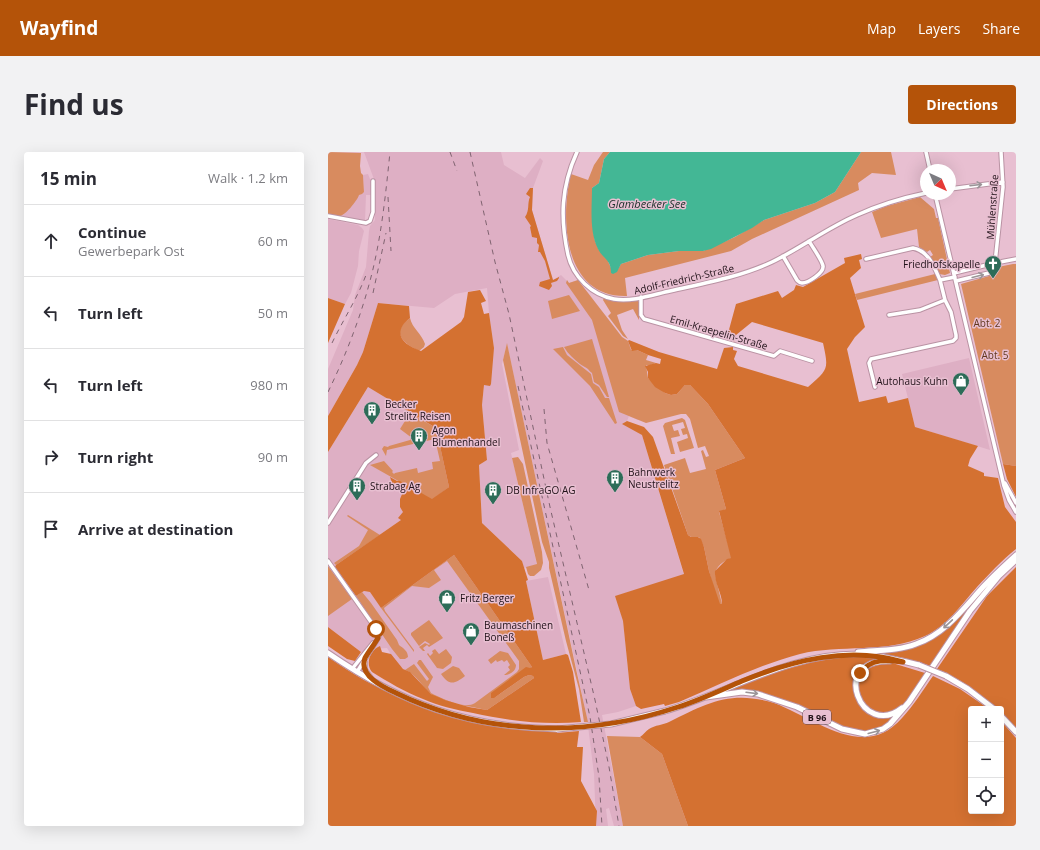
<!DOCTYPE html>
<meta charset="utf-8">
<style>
:root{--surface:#fff;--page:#f2f2f3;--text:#2b2b33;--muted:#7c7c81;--line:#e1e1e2;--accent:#b45309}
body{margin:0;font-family:"Open Sans",sans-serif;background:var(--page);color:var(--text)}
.controls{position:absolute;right:12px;bottom:12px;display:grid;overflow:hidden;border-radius:4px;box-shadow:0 4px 16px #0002}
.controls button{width:36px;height:36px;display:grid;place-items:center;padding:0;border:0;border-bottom:1px solid var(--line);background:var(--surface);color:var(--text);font:20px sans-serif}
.compass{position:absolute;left:592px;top:12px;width:36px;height:36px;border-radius:50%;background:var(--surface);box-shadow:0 4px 16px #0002;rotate:136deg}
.stop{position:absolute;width:12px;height:12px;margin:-9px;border:3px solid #b45309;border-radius:50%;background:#fff}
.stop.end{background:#b45309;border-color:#fff;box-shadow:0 1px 4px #0008}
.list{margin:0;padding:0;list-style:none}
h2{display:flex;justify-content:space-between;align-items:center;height:52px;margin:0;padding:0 16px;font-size:17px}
h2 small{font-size:13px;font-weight:400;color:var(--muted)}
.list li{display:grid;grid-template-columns:26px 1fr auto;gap:12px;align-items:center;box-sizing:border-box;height:72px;padding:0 16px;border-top:1px solid var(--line)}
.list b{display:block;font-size:15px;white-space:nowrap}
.list p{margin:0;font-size:13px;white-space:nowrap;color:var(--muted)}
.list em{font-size:13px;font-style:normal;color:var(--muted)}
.icon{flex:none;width:22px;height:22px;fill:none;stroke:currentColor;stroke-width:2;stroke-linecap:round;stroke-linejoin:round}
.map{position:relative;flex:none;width:688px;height:674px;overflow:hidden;border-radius:4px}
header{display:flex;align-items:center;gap:24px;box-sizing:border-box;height:56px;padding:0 20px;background:var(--accent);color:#fff}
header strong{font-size:19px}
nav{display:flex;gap:22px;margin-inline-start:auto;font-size:14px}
.intro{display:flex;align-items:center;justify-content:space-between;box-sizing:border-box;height:96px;padding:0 24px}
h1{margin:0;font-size:28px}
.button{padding:10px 18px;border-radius:4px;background:var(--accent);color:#fff;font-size:14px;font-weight:700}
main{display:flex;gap:24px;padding:0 24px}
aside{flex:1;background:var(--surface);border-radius:4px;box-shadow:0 4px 16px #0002}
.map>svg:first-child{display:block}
</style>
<header>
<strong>Wayfind</strong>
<nav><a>Map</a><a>Layers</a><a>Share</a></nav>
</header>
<div class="intro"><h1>Find us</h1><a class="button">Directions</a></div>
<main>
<aside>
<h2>15 min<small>Walk · 1.2 km</small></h2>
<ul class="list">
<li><svg class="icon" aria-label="ahead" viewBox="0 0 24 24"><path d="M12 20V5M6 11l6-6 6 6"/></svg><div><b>Continue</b><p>Gewerbepark Ost</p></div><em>60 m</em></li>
<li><svg class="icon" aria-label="left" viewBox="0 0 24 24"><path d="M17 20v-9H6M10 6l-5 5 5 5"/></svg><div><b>Turn left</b></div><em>50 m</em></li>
<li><svg class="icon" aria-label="left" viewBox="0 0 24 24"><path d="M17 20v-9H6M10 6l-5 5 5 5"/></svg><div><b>Turn left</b></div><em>980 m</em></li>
<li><svg class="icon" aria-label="right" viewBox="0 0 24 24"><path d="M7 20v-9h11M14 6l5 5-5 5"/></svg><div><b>Turn right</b></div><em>90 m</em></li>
<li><svg class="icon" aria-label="arrive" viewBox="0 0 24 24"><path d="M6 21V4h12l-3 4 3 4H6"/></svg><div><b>Arrive at destination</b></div></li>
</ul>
</aside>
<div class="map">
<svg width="688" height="674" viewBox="0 0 688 674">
<rect width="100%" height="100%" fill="#e8bfd1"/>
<path fill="#deafc4" d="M36 0H173L176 13 197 26 212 6 215 9 205 36 204 58 225 128 233 123 241 131 250 128 294 185 300 189 309 211 310 268 301 264 299 269 296 270 314 283 356 423 288 444 295 469 302 537 308 554 290 560 274 563 295 674H286L281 656 278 657 280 674H268L266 622 259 566 179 192 174 212 191 298 183 301 209 413 196 416 194 409 154 371 151 313 159 308 154 253 156 233 166 196 161 161 159 136 127 142 106 156 50 151 35 200 29 213 0 264V217L25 158 27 143 38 115 41 79 42 74 47 68V30Z
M40 22 44 32V43H38L37 69 10 65 16 62 31 42 36 40 35 23Z
M0 67 30 73 34 76 36 79 31 99 30 114 23 141 17 152 0 146Z
M641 206 662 298 587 275 574 222Z
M40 235 108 276 121 335 8 413 28 444 36 439 42 440 126 403 204 515 141 555 117 548 102 542 75 517 65 506 59 496 46 497 41 506 0 475V300Z
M220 425 238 502 215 508 198 429Z"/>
<path fill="#d88b5f" d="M0 0 33 1 32 14 33 21 35 23 36 40 34 42 31 43C29 49 17 64 10 65 7 65 3 63 0 62Z
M275 0H282L276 7 271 31 264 36 265 78 267 89 271 98 279 107 283 116 290 117 293 112 320 103 351 99H375L407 85 436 68 487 51 498 45 507 40 533 0H563L568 23 544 21 530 31 531 38 424 87 403 99 297 126 299 144C235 146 232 66 243 22L260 28 266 13Z
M592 45 606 57 608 66H610L622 121 617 123 611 122 602 105 605 103 602 98 599 100 591 95 589 77 553 86 544 60 559 54Z
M685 112H688V314L675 312 633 132 661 124V122L670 115Z
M607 122 610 128 529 148 527 142Z
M239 128 241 131 250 128 294 185 300 189 303 198H309L320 203 318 208 328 211 323 213H318L320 226 337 241 343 243 349 242 357 233H362L380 252 417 306 387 318 398 357 391 360 404 406C396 408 387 415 387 423L394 452H390L381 419 376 395 371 385 365 386 360 383 336 313 357 306 362 321 378 317 373 299 375 298 378 305 381 304 377 294 370 296 362 267 358 262H353L318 271 291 260 264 168 238 131Z
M241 143 252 159 224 167 220 149Z
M276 146 309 148 311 150V168L305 157 289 163 294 178 300 187 295 184 280 164 283 161 275 148Z
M82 166C84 176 94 182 97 192L96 195 91 199C88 197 85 196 82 194 68 184 69 176 82 166Z
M264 187 281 245H279L271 233 266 230 264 221C262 220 261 218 260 217 258 215 254 214 252 212 246 207 240 202 236 195Z
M179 191 248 517 260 570H256L251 537 238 489 221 416V410L214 390 175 208Z
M235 195 239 203 263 222 265 231 271 235 277 246H281L289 271 287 272 262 234 225 197Z
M82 261 108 276 121 335 104 348 42 313 56 309 65 319 64 320 66 322 67 321 89 316 90 321 105 317 104 310 112 309 107 287 59 298 58 304 54 297 56 294 60 295 61 294 82 288 84 286 72 277Z
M354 266 357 268 366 296 352 300 349 290 360 286 359 282 355 283 353 277 357 276 355 270 344 273 346 279 350 278 352 284 343 286 347 302H343L335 274 337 271Z
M190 305 195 312 214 400 215 411 213 418 206 424H202L200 422 198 415 209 412 184 306Z
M20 363 52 383 8 413 6 411 31 394 40 378 19 364Z
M126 403 204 515 166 546 196 525 201 523 205 524 206 526 159 558C144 555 113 550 102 541 93 533 88 522 77 518L86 512 99 529 101 527 89 511 91 508H93L105 525 100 535 103 541C113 546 136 558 147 551L189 520 191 517V509L119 409 106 418 113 428 101 436 84 434 56 456 57 459 86 498V500L53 456Z
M0 414 24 447 0 464Z
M34 440 43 451 69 488 71 493C75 496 80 499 80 505L77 507H72L64 497 28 444Z
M101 468 115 486 101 495 99 493 95 496 97 499H95L91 495 97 491 101 493 102 492 97 489 91 494 83 483V481Z
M107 497 111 502 118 497 124 505 123 511 115 517 109 516 99 502 100 501 102 504 105 501 104 499Z
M172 499 180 501 188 513C188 519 182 523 176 523L182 518 180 515 182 513 179 508 176 510 174 508 169 510 168 508 163 512 160 508Z
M125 514 131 516 137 524C127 532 121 534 113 522Z
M279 584 312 585 334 602 360 674H295Z"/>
<path fill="#d47131" d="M202 36H205L204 58 225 128 231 125V126L229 129 223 131 224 134 221 138 211 134 212 130 222 127 217 109 212 100H210L211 93 209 91V86L204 85 202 75 203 74 197 65C202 58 199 51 202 45L198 42Z
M533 102 534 107 531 108 533 116 522 126 537 175 527 185 519 197 531 250 558 244 560 251 580 246 587 275 650 294 642 307 640 314 656 321V324L670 326 677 355 688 370V397C674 408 661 422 649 435 634 452 618 475 597 484 558 502 512 492 472 502 430 513 391 533 351 550L337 554 336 552 313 557 308 554 302 537 295 469 287 444 356 422 314 283 294 272 299 269 316 275 325 285 360 383 363 385H370L373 387 376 395 381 419 392 452H394C394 441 386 431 387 419L399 407 403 406 391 359 398 357 387 318 417 306 380 252 362 233H357L349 242 343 243 337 241 327 235 320 226V220L317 214 328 211 332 212 333 207 320 203 309 198 304 199 300 189 301 188 331 200 389 217 396 196 405 195V198L409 199 406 207 410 214 480 235C500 217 501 218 495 191L424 170 408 183 406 190 399 185 408 152 450 139 454 146 466 138 468 133 475 135 517 111 516 106Z
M152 138 158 149 153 151 156 162 161 161 166 196 163 232 162 234 156 233 154 253 159 308 151 313 154 371 194 409 200 428 198 429 215 508 238 502 240 503 245 520 253 570C216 573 181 569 145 561 128 558 111 554 95 547 77 540 60 530 44 520 37 512 42 498 52 494L54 500 63 502 75 517 82 520 103 542 117 548 141 555 159 558 206 526 205 524 201 523 196 525 166 546H163V541L198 515 202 516 204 515 126 403 53 456 42 440 36 439 28 444 7 415 8 413 73 368 70 366 75 360 72 355V347L77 335 76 334 72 335 64 331 62 325 69 329H72L104 347 121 335 108 276 40 235 0 300V264L29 213 35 200 50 151 81 154 82 166C63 181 75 193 93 199L133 170 136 165 140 140Z
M0 146 17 152 0 191Z
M675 312 688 314V345L679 327Z
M688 415V576L673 560V557H669C652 541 630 525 609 517L659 444Z
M650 445 603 514 576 506 547 501C558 500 570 499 581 497 611 490 630 466 650 445Z
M0 475 33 500 27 509 19 507 0 494Z
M526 504 550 506C545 510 536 511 532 517 530 519 529 523 528 526 522 541 529 554 543 561 547 563 550 565 555 565 561 566 567 563 572 560L555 574 545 578 531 580 515 576 448 546 395 540C438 521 479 506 526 504Z
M0 505C12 513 24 521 36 528 96 560 161 579 229 579V581L251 579 249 595H255L253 629 269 659 268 674H0Z
M561 510 597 521C590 531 584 546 574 554 541 580 511 528 545 512 550 510 556 511 561 510Z
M605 524 632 537 661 557H643V659H673V569L688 586V674H360L334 602 312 585C315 583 318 579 321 577 327 573 335 573 341 570 379 551 403 538 446 551 487 566 536 610 574 566 586 553 595 538 605 524Z"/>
<path fill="#43b795" d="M282 0H533L507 40 487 51 436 68 424 76 383 97 375 99H351L320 103 293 112 289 120 285 122 283 121C283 107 275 107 270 97 261 79 264 55 264 36L271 31 276 7Z"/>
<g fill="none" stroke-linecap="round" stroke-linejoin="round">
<g stroke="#ba93a4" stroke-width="5.5">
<path id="street" d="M249 0C233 35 232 66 240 103 245 125 264 143 286 147 304 150 324 143 342 139 377 131 412 125 444 110 473 96 499 76 529 63 551 53 574 46 598 41
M598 0 602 18
M622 37 675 30
M607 42 676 334 681 348 688 360
M0 64 38 71 42 69 45 60V29
M455 104 469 128C471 130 471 131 474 131 480 131 496 121 495 114 494 108 485 96 481 89
M538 107 585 96C601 99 606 115 612 128L627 125
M626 121 667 111 688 107
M628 129 661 121 667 111 675 35 673 0
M313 145V163L316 167 446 204 452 199 484 209
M561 163 592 158 617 148 612 128
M547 235 541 211 543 207 625 189 628 186V183L623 160 617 148
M677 331 688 351
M0 371 38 311 48 303
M0 409 48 477 51 484 49 488 29 520
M37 509V517L44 527
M24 517 45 491"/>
</g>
<g stroke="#ba93a4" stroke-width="7">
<path id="primary" d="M530 500C549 498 570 499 588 492 617 482 635 457 655 435 665 424 677 413 688 403
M0 501C74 552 138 575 229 577
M562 509C500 507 534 588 574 556
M618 524 640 537 666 557
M378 545 414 540 430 542 469 555 514 577 537 582 555 577 562 572 581 550 642 459 671 424 688 408
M337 559C402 540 461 501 531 502 552 503 571 508 591 513
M673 564 688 580"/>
</g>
<use href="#street" stroke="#fff" stroke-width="3.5"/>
<use href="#primary" stroke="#fff" stroke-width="5"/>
<path stroke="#7f6370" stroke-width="1" stroke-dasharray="5 5" stroke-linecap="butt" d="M122 0 129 19
M142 0 167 110 181 162 222 355 267 548 281 615 291 674
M60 45 63 99
M45 141 58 81
M4 191C15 168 29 147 38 123
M190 234 262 565 271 625 274 674
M0 240C19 201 35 159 45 117 54 79 58 39 62 0
M216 257 219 291 261 438"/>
<g stroke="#ba93a4" stroke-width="7" stroke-linecap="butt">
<path id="primary-bridge" d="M591 513 618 524
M229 577 283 572 337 559"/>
</g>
<use href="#primary-bridge" stroke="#fff" stroke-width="5"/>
</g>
<defs><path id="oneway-shaft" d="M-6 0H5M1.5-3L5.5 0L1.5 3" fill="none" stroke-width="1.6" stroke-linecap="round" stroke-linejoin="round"/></defs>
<g stroke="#9b9498">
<use href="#oneway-shaft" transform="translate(648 33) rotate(-6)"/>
<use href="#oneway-shaft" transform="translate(650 124) rotate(-14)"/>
<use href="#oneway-shaft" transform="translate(620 472) rotate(137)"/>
<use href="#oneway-shaft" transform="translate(424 541) rotate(7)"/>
<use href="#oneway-shaft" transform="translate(546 580) rotate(-15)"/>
</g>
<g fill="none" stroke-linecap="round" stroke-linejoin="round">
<path stroke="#b45309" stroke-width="5" d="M48 477 50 482V486C46 493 41 499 37 506 30 524 57 536 68 541 157 584 257 586 350 555 372 548 393 538 414 529 465 508 521 494 575 510 559 508 543 506 532 521"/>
</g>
<defs>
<g id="church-pin" transform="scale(0.9)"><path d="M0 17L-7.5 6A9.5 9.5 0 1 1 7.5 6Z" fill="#2d6c58" stroke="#e8bfd1"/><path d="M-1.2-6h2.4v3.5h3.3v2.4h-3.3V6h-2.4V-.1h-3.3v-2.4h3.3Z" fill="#fff"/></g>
<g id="shop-pin" transform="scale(0.9)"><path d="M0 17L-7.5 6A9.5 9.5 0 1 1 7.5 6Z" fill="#2d6c58" stroke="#e8bfd1"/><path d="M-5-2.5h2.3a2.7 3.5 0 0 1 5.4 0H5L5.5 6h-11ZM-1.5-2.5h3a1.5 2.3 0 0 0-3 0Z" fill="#fff"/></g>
<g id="building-pin" transform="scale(0.9)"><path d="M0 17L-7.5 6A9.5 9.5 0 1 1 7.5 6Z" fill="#2d6c58" stroke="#e8bfd1"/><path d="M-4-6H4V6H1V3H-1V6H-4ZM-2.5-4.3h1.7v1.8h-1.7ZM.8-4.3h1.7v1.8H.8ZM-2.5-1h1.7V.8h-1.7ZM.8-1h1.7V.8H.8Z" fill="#fff"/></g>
</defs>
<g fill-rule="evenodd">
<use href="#church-pin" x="665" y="112"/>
<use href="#shop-pin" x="633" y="229"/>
<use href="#building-pin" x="44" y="258"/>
<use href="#building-pin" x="91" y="284"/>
<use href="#building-pin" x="287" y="326"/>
<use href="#building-pin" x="29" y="334"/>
<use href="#building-pin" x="165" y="338"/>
<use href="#shop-pin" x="119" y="446"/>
<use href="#shop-pin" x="143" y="479"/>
</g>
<g text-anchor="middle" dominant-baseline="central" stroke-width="3" stroke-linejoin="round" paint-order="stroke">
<rect fill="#e8bfd1" stroke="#5d4650" stroke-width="1" x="475" y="558" width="28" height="14" rx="3"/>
<g font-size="9" font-weight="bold" fill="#211219">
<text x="489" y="565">B 96</text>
</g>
<g font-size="10" fill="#211219" stroke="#e8bfd1">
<text transform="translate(664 55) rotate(-86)">Mühlenstraße</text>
<text transform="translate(356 127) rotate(-13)">Adolf-Friedrich-Straße</text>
<text transform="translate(391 180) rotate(16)">Emil-Kraepelin-Straße</text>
</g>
<g font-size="10" fill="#211219" stroke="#e8bfd1" text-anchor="start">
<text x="652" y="112" text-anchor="end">Friedhofskapelle</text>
<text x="620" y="229" text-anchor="end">Autohaus Kuhn</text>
<text x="57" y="252">Becker<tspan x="57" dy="12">Strelitz Reisen</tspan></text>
<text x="104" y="278">Agon<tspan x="104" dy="12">Blumenhandel</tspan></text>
<text x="300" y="320">Bahnwerk<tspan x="300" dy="12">Neustrelitz</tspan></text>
<text x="42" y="334">Strabag Ag</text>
<text x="178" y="338">DB InfraGO AG</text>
<text x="132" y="446">Fritz Berger</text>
<text x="156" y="473">Baumaschinen<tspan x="156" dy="12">Boneß</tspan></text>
</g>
<g font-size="10" fill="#61381f" stroke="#e8bfd1">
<text x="659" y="171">Abt. 2</text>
<text x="667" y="203">Abt. 5</text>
</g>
<g font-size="11" font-style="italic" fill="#183129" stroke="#e8bfd1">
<text x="319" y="51">Glambecker See</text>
</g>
</g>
</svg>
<div class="controls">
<button>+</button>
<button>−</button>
<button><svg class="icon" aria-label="locate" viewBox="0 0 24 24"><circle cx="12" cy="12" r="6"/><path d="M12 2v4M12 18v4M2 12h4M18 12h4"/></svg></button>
</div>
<svg class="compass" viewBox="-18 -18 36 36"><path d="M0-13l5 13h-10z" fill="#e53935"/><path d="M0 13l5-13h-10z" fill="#7c7c81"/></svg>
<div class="stop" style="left:48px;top:477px"></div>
<div class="stop end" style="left:532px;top:521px"></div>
</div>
</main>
